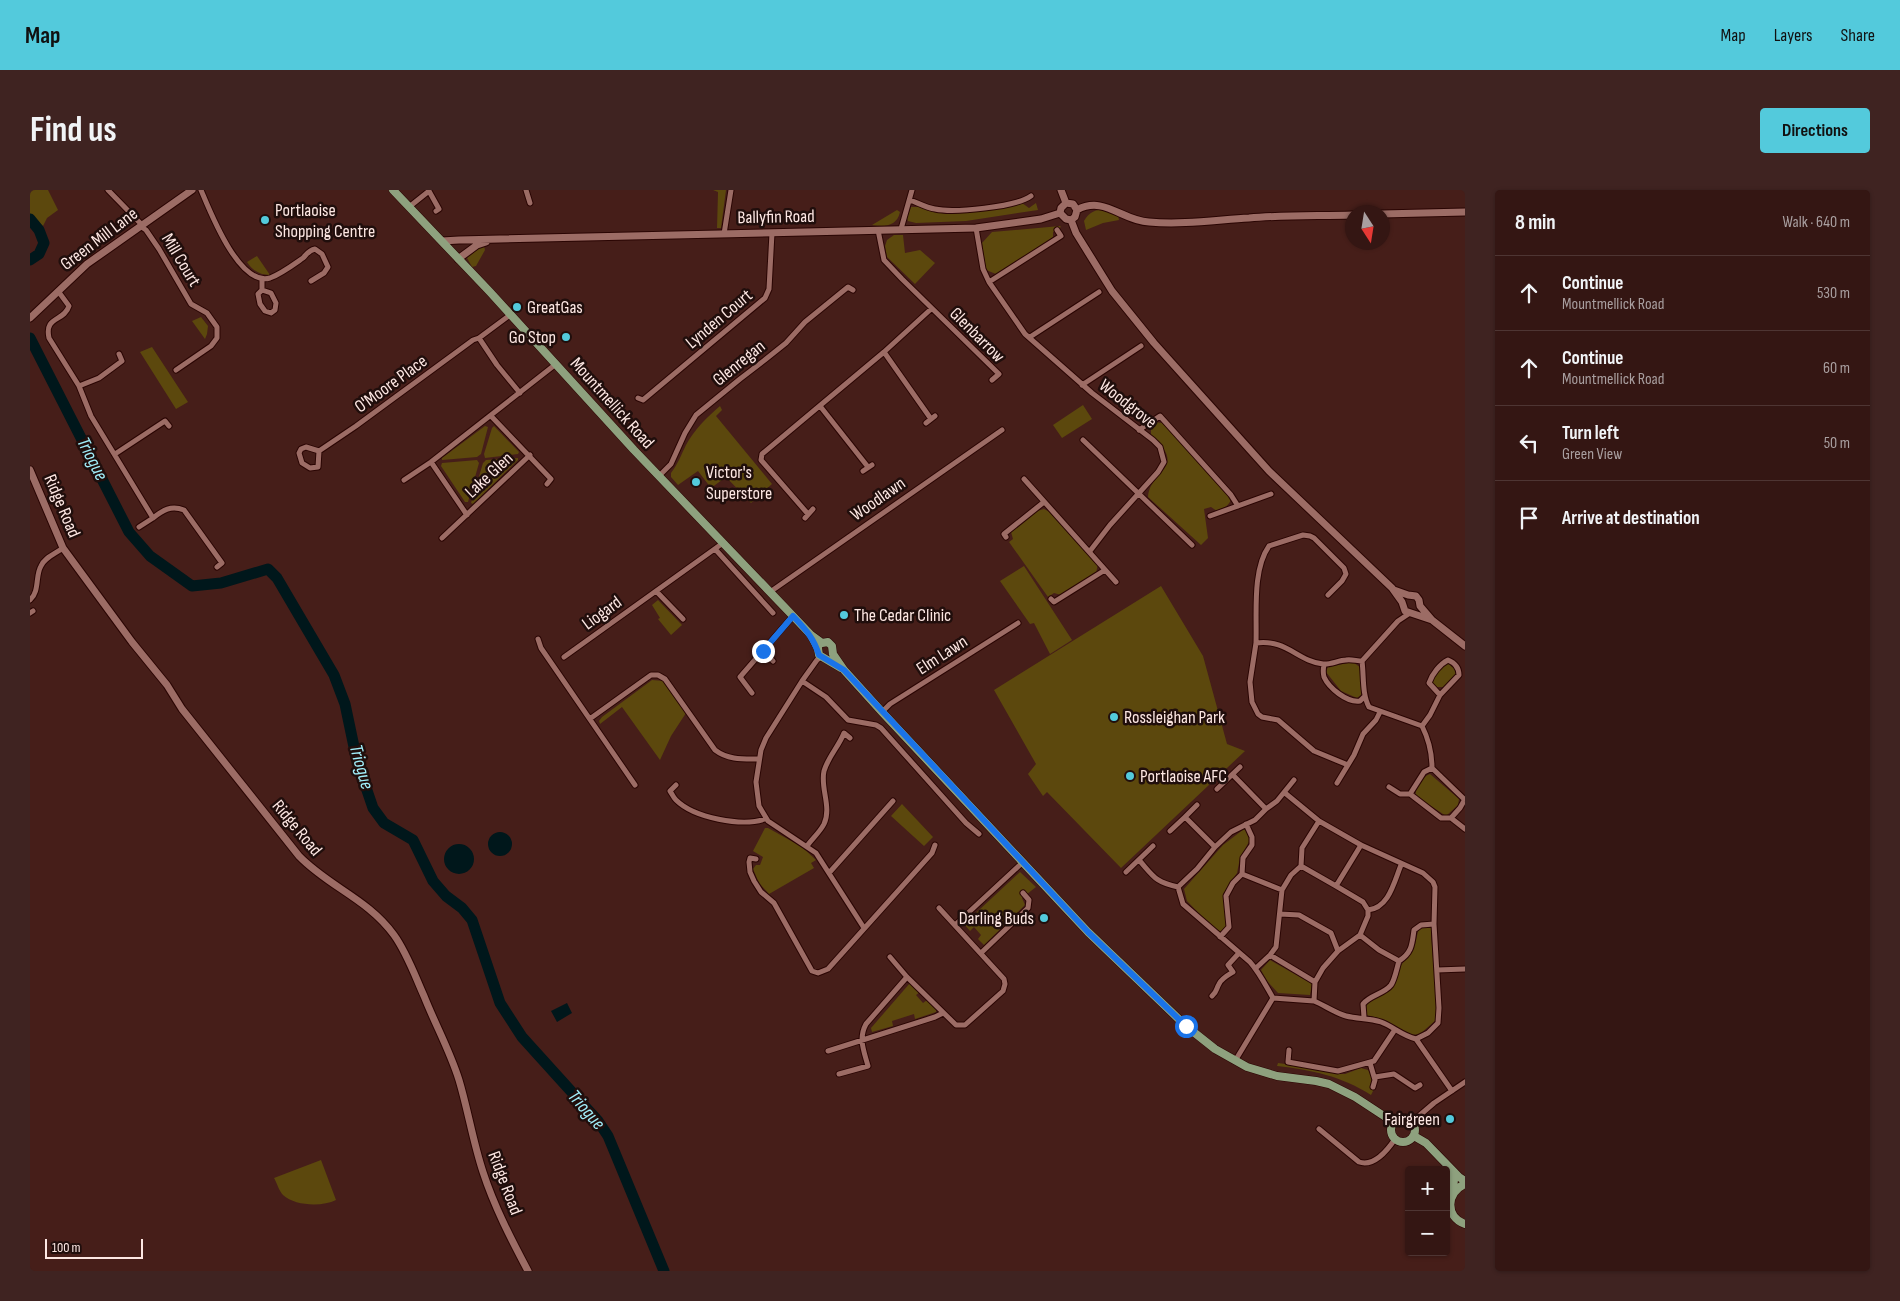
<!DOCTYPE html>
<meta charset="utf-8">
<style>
:root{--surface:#341613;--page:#3f2321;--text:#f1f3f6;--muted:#a99fa0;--line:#4e3533;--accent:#53cadc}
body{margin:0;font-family:"Sofia Sans Condensed",sans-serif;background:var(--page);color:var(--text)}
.controls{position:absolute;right:15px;bottom:15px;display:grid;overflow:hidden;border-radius:5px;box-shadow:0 1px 4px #0004}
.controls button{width:45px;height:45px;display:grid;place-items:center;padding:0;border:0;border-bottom:1px solid var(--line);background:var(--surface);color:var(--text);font:25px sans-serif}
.compass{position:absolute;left:1315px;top:15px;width:45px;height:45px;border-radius:50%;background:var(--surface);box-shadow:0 1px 4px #0004;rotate:168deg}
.scale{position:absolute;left:15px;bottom:12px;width:98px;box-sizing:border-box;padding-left:5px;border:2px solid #fde7e3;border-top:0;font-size:14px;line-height:18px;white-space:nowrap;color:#fde7e3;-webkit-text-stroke:4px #200e0c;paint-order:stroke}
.stop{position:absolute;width:15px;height:15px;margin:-11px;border:4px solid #1a73e8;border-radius:50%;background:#fff}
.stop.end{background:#1a73e8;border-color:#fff;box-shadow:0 1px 5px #0008}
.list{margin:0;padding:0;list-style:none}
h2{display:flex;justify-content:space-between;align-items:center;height:65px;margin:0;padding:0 20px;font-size:21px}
h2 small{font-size:16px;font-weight:400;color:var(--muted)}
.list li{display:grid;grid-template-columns:32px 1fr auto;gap:15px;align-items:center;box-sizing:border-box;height:75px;padding:0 20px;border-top:1px solid var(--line)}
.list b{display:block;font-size:19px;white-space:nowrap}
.list p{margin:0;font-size:16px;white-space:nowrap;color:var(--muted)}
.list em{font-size:16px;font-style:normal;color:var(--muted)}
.icon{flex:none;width:28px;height:28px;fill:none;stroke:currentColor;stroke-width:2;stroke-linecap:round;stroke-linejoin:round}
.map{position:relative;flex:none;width:1435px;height:1081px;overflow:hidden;border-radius:5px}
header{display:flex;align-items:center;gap:30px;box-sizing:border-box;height:70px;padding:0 25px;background:var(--accent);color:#111}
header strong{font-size:24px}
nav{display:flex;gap:28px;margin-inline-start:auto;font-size:18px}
.intro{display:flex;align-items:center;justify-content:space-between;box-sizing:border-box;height:120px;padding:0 30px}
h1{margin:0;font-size:35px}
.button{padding:12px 22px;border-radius:5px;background:var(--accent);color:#111;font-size:18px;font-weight:700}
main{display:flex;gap:30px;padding:0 30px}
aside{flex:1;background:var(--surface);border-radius:5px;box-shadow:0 1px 4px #0004}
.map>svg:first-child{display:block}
</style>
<header>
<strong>Map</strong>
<nav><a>Map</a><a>Layers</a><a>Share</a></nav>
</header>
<div class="intro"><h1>Find us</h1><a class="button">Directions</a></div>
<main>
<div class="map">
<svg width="1435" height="1081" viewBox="0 0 1435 1081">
<rect width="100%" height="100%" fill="#461e19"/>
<path fill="#5c480d" d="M0 0H18L28 20 17 28 13 36 6 30 0 29Z
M683 0H696L691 38H687L688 2Z
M992 13 999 18 1006 13 1008 20 936 31 886 33 878 31 877 28 881 17H887L888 15 906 22 916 24Z
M1075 19 1088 26 1089 30 1073 33 1056 40 1054 31C1059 22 1065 20 1075 19Z
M867 20 870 22C867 36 855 37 842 35Z
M1030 36 1031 37 1023 42V47L1021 49 966 84 956 80 952 53 962 42Z
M864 45H873L875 63 890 60 905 73 885 94 857 67 855 56 857 50Z
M454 56 455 60 446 76 442 77 437 68 450 57Z
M227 66 240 85C230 85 223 81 217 72Z
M171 127 178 136 177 144 175 149 162 131Z
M122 157 158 212 146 219 110 162Z
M1053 215 1062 229 1032 248 1023 235Z
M690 216 692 220 686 226 742 294 721 313 696 287 681 298 668 281 648 295 641 287V283C648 274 651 265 656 255 664 240 677 227 690 216Z
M1125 232 1132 233 1136 236 1201 309C1199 316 1194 318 1187 321L1181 317 1174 319 1178 348 1171 355 1118 307C1120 279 1159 279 1121 245V235Z
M455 236 458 237 451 264 447 267 412 270V268Z
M464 236 489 262 488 264 455 268 454 264 462 238Z
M488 268V270L443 314 441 313 453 273 456 270Z
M447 270 449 273 438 312H435L411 276 412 273Z
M1014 319 1020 322 1068 374 1066 383 1031 405 1024 403 1018 407 979 352 983 349 981 342 983 339 1007 321Z
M994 376 1042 450 1020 464 1004 433 1000 434 970 391Z
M1131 396 1173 466 1197 554 1215 561 1091 678 1017 602 1013 606 998 584 1006 574 964 500Z
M628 410 652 435 641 445 628 429 630 428 622 415Z
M1323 472 1331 478 1332 488 1331 505 1327 508 1311 501 1296 482 1298 477Z
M1419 473 1426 478V484L1414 497H1407L1403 493C1404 485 1412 475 1419 473Z
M622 490 634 491 656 523 641 546 630 570 592 517 570 534 569 531 572 527Z
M1400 584 1429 609 1428 615 1416 626 1386 606C1384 598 1393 586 1400 584Z
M872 614 903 647 894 656 861 626Z
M735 638H738L772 657 786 670 781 673 784 678 739 704 729 693 723 679 726 675H730L733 667 723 661Z
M1214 639 1219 643 1221 648 1210 668 1207 683 1193 704 1198 735 1192 742H1187L1157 711 1154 699 1193 655Z
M990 682 1006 697 992 708 995 715 954 755 948 749 951 745 944 737 940 741 934 734Z
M1397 737 1401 738V744L1407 818 1406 830 1390 844 1380 845 1357 831 1337 825 1335 818 1339 811C1365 803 1360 792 1372 774 1376 769 1382 764 1384 758 1386 751 1387 745 1389 738Z
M1240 770 1282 794 1280 805 1248 803 1238 792 1231 780Z
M880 793H882L890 802 886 805 893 813 897 810 906 819V822L885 829 884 824 862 831 863 836 842 842 841 838Z
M1248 873 1283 878 1308 884H1315L1331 878 1338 880 1342 887 1341 897 1344 899 1341 905C1311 886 1282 880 1247 876Z
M291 970 306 1010C292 1017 265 1016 253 1005 249 1001 247 993 244 988Z"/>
<path fill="#00171b" d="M458 654a12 12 0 1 1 24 0a12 12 0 1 1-24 0Z
M414 669a15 15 0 1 1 30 0a15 15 0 1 1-30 0Z
M537 813 542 823 527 832 521 821Z"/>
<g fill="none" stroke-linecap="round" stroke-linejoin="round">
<path stroke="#00171b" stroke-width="11" d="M0 29 9 40 14 53 9 64 0 70
M0 148 99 342 120 366 162 396 191 393 238 379 247 388 304 485 315 514 327 571 343 618 354 633 383 650 403 691 416 706 432 718 442 730 470 813 492 847 568 931 578 946 634 1081"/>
<g stroke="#2a0503" stroke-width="7">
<path id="street" d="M78 0 112 35
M171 0C180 21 209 97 240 88 251 84 263 75 273 68 277 64 279 60 285 59L292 64 298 77 294 83 281 91
M496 0 500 13
M880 10C888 13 897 18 905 19 924 23 986 17 1001 6
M379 17 399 1 409 19 406 21
M110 36 116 40 129 59 161 114 177 123 187 137V148L181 156 146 180
M946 38 953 79 959 92 995 144 1062 203 1123 250 1130 257 1134 272 1128 282 1080 335 1060 361
M871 39 882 0
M848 40 854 70 872 89 969 184 962 190
M694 44 701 0
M959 92 1031 46 1027 40
M232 100 228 104 230 114 235 121 241 123 245 120 246 113 241 103 232 100V89
M28 101 39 116C34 132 14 126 19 148L49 196 61 226 123 328C133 320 141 315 154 320L192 373 187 377
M1000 147 1069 102
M449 148 467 175 490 203
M854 162 901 229
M1052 195 1111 156
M49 196 69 188 92 171 89 164
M608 208 613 210 735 108 739 99 742 43
M790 216 838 277
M461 226 521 289 517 294
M896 233 905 226
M1109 240 1130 226 1201 305 1208 316
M1053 250 1162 355
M289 261 288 277 280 278 272 273 269 263 271 259 276 257 289 261 326 236 443 150 449 148 480 125
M85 264 135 231 139 236
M401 272 437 325
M833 281 842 275
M629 286 641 274 655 243 666 225 710 189 736 169 756 153 775 132 818 97 823 100
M994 289 1086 392
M374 290 401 272 526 174
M778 324 731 270 732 264 854 162 901 119
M1180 326 1241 304
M775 328 783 319
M109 337 123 328
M976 347 974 344 1014 312
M412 348 500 265
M685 359 743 423
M626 401 653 429
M740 402 972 240
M1298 405 1312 391 1316 384 1314 378 1284 348 1280 346 1273 345 1239 356C1222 380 1227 424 1226 453 1257 449 1267 471 1293 474 1300 475 1309 470 1316 470 1321 469 1327 471 1332 471L1368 431 1380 423
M1021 409 1024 412 1075 380
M0 410C10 401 5 386 11 376 15 367 25 364 33 358
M0 423 3 421
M508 449 511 458 605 595
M1226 453 1220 492 1222 512 1228 524 1232 527 1248 530 1284 561 1318 575
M733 461 743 471
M534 467 693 353
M791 467 787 470 772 491 796 507 818 530 846 535 851 538 936 633 949 644
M1332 471C1334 486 1332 504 1339 517L1392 536C1399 550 1402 563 1402 578L1394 582 1380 604 1411 628H1421L1435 639
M1294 475C1293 479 1293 483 1294 487 1299 498 1317 513 1330 511L1334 507
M772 491 736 548 731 560 726 592 729 616 738 631 786 663 834 738
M722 503 710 487 763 426
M852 522 860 514 988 433
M561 528 621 485H628L635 489 685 560C698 570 713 569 728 569
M1392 536 1400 525 1410 505 1429 485C1429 477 1425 473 1418 470 1410 474 1402 484 1399 493L1410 505
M1402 578 1434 609
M1203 585 1236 619
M1307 593 1324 565 1333 544 1346 530 1350 522
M646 595 640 601C642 604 644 608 646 610 664 628 712 637 735 629
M1359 597 1370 604H1380
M1187 599 1210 577
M1255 603 1289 631 1331 655 1393 683 1403 692 1405 697 1404 734 1409 818 1408 833 1398 843 1386 849 1422 901
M1155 627 1167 615
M1421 628 1430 618 1435 609
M1140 641 1155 627 1185 657
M777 656C782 649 790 642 794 634 802 617 790 598 794 581 798 567 809 556 814 543L820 548
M726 669 720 668 719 672 720 682 724 691 731 702 744 713 782 781 788 783 798 779 902 663 905 655
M1109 670C1124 687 1125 692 1148 697
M1271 676 1306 696 1331 655
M1096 682 1123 656
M799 683 863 611
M1212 684 1252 700
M1306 696 1333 712 1338 720
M1148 697 1167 679 1185 657 1201 642 1225 630 1236 619 1247 611 1264 590
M1148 697 1153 714 1220 772C1229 782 1236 796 1243 808
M1250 724 1269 725 1301 743 1308 761
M925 735 992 673
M1330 745 1349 760 1369 771
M1190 747 1199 737 1196 706 1203 693 1212 684 1213 668 1222 655V647L1216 634
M951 763 998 718 999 710 993 703
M1240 765 1285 792
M860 767 877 787 926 835H935L973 801 975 794 974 789 909 718
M1226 778 1240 765 1246 757 1252 700 1261 685 1271 676 1272 658 1289 631
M1407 780 1435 779
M1182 806C1187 802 1186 799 1189 794 1191 789 1198 785 1203 782L1198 775 1209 763
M1243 808 1284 811 1285 792 1293 778 1308 761 1330 745 1338 726V720C1359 718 1364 692 1371 675
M1284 811C1294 815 1305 823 1316 826 1328 829 1339 828 1351 832 1364 837 1371 845 1386 849
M1334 827 1333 814C1340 805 1354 804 1361 795 1365 789 1367 777 1369 771 1382 763 1382 754 1384 740L1391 735 1404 734
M1259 860 1258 872 1308 881 1344 871 1364 841
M798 861 905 827 913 823
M1205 871 1243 808
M1340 873 1345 890 1343 897
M809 884 838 876C834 861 828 849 836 834L877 787
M1345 887 1364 884 1385 898 1390 895
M1383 931 1404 913 1435 892
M1289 939 1329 972C1344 977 1357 961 1365 949"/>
</g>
<g stroke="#2a0503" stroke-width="9">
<path id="secondary" d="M1031 0 1036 13
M1047 20C1074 5 1092 31 1119 32 1152 35 1186 30 1219 28 1253 25 1288 26 1322 25
M1030 23 1036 29 1041 30 1045 27 1047 20
M1030 23 1031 18 1036 13 1043 14 1047 20
M1352 24 1435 22
M1041 30 1046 43 1082 101 1124 153 1239 281 1362 398 1372 412 1375 421 1402 430
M412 51 429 50 946 38 1011 29 1030 23
M428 69 447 55 456 52
M0 128 57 74 162 0
M0 280 33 358 102 452 137 495 152 519 269 666C299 697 338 709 364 745 377 763 385 786 394 806 405 834 420 861 429 890 438 920 443 952 453 982 464 1016 481 1049 498 1081
M1364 400 1378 405 1386 406 1389 410 1390 416 1402 430 1435 456"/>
</g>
<g stroke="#2a0503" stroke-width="9">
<path id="primary" d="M363 0 460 102 604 260 763 426 781 445 792 453
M782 447 788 458 789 465 811 478
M792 453 798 452 802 456 803 464
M803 464 814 480 852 522 1058 742 1156 836 1185 859 1217 877 1247 886 1286 891 1299 894 1325 907 1357 928 1363 933
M1361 940a12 12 0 1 1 24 0a12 12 0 1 1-24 0Z
M1384 946 1396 953 1429 987 1435 991
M1419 978 1424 990 1422 1005
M1435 994C1416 1002 1415 1027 1435 1034"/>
</g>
<use href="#street" stroke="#9c6c65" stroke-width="5"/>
<use href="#secondary" stroke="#9c6c65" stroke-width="7"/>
<use href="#primary" stroke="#8ea17e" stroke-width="8"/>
</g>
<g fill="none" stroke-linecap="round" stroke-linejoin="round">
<path stroke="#1a73e8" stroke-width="6" d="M733 461 763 426C776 440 783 447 789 465L814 480 1058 742 1156 836"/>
</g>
<g fill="#53cadc" stroke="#200e0c" stroke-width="2">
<circle cx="235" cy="30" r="5"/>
<circle cx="487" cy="117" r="5"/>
<circle cx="536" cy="147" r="5"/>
<circle cx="666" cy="292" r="5"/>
<circle cx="814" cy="425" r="5"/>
<circle cx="1084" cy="527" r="5"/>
<circle cx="1100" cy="586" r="5"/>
<circle cx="1014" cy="728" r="5"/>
<circle cx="1420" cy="929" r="5"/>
</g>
<g text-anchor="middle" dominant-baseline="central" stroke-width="5" stroke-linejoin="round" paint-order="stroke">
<g font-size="18" fill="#fde7e3" stroke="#200e0c" text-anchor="start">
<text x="245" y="20">Portlaoise<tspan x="245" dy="21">Shopping Centre</tspan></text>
<text x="497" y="117">GreatGas</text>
<text x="526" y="147" text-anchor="end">Go Stop</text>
<text x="676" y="282">Victor's<tspan x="676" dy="21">Superstore</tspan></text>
<text x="824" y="425">The Cedar Clinic</text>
<text x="1094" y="527">Rossleighan Park</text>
<text x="1110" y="586">Portlaoise AFC</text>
<text x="1004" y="728" text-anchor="end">Darling Buds</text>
<text x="1410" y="929" text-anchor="end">Fairgreen</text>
</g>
<g font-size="18" fill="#fde7e3" stroke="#200e0c">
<text transform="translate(746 27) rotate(-1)">Ballyfin Road</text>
<text transform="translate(69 49) rotate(-37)">Green Mill Lane</text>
<text transform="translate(151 70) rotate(59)">Mill Court</text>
<text transform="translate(689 129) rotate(-40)">Lynden Court</text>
<text transform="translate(947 145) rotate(45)">Glenbarrow</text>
<text transform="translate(709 173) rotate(-39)">Glenregan</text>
<text transform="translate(361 194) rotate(-36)">O'Moore Place</text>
<text transform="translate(582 213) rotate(48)">Mountmellick Road</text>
<text transform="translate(1098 214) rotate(38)">Woodgrove</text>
<text transform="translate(459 285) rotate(-43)">Lake Glen</text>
<text transform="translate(848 309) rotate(-35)">Woodlawn</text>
<text transform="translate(32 316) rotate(67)">Ridge Road</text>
<text transform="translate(572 423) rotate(-36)">Liogard</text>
<text transform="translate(912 465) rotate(-33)">Elm Lawn</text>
<text transform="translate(267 638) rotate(50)">Ridge Road</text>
<text transform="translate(475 993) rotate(69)">Ridge Road</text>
</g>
<g font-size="19" font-style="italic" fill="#a1eefa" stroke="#200e0c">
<text transform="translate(62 269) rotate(63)">Triogue</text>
<text transform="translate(331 577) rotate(74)">Triogue</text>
<text transform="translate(556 920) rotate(49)">Triogue</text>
</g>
</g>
</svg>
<div class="controls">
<button>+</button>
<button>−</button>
</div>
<svg class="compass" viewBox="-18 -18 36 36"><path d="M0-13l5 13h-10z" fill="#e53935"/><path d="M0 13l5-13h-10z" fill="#a99fa0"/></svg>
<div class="scale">100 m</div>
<div class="stop" style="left:1156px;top:836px"></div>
<div class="stop end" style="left:733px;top:461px"></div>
</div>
<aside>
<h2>8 min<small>Walk · 640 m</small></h2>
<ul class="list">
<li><svg class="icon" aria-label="ahead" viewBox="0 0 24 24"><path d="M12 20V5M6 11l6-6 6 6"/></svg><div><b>Continue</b><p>Mountmellick Road</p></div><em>530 m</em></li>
<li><svg class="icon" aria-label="ahead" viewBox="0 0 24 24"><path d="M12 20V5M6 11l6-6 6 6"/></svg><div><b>Continue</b><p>Mountmellick Road</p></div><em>60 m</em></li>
<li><svg class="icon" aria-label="left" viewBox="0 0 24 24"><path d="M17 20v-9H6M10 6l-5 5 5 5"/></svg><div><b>Turn left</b><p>Green View</p></div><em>50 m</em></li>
<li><svg class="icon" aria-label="arrive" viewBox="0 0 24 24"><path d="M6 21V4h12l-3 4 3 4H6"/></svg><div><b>Arrive at destination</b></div></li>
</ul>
</aside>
</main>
